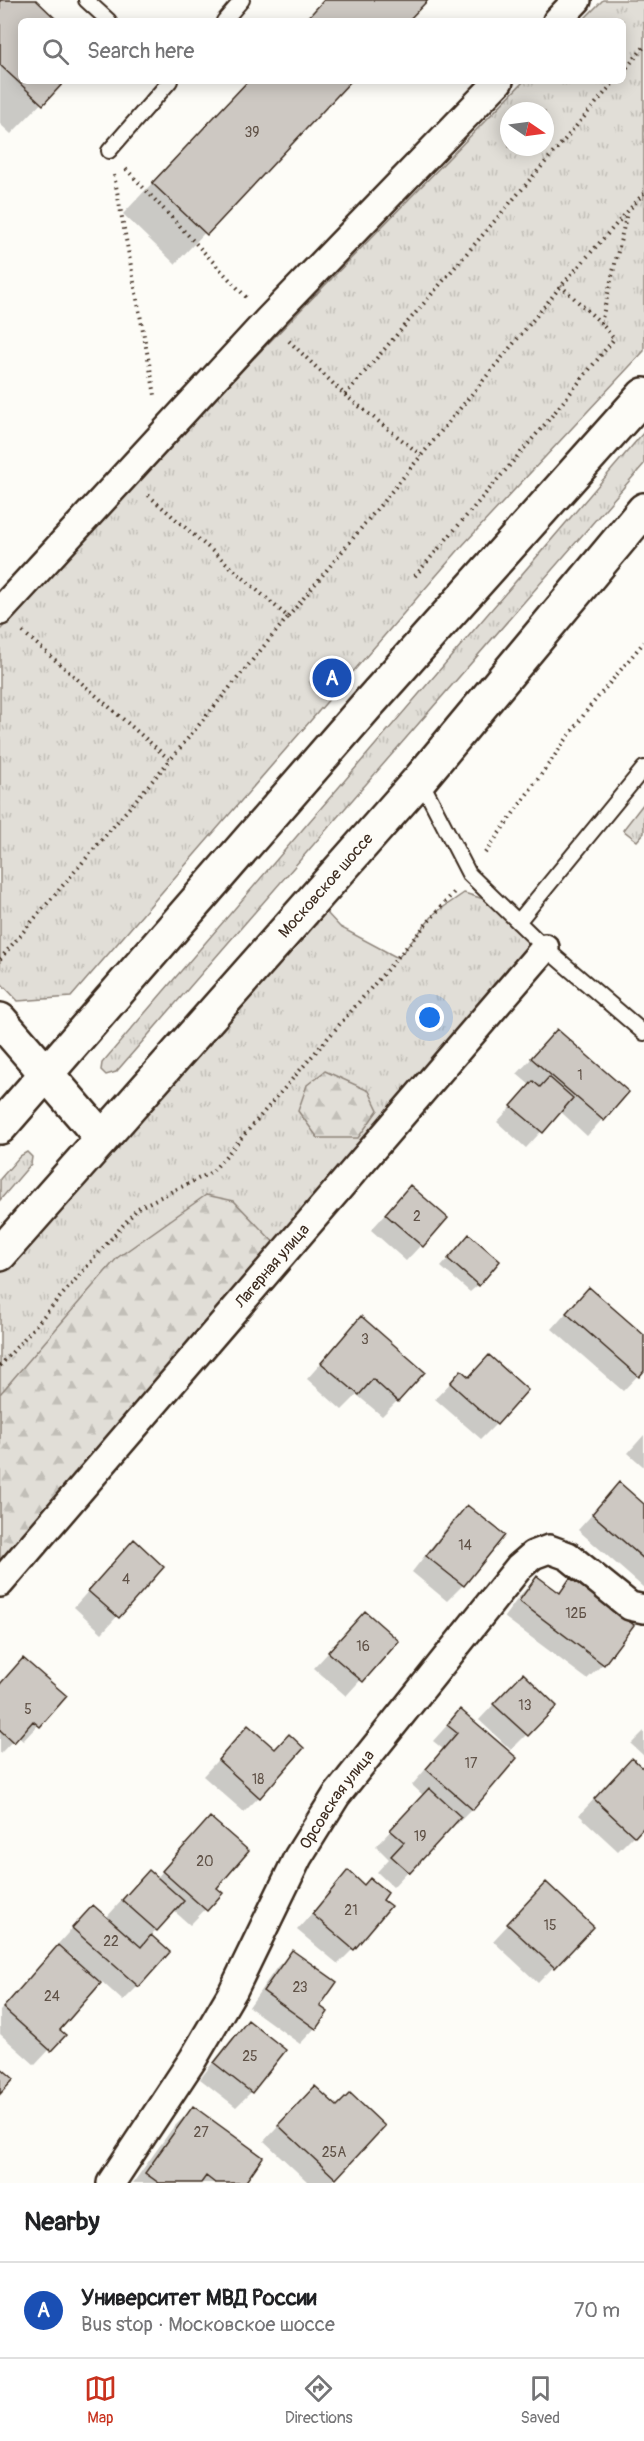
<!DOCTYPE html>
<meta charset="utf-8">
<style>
:root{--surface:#fff;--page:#f2f2f2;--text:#202124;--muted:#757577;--line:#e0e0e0;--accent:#c8321e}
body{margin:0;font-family:Pangolin,sans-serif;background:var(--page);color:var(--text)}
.compass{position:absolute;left:500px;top:102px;width:54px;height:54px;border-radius:50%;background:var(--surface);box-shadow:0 3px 15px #0003;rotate:103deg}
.you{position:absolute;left:430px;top:1018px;width:21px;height:21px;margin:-15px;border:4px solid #fff;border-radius:50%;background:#1a73e8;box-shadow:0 0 0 9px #1a73e833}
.badge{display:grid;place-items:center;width:39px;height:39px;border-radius:50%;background:var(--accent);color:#fff;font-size:20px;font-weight:700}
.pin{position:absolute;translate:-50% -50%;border:3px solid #fff;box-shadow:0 2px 6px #0006}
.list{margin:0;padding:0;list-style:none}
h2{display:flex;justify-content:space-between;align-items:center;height:78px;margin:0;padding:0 24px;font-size:26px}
h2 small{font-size:20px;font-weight:400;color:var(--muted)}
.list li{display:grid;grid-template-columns:39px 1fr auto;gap:18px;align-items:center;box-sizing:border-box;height:96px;padding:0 24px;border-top:2px solid var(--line)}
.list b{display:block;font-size:22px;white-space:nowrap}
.list p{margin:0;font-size:20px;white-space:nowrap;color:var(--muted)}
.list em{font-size:20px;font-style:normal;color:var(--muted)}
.icon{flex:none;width:33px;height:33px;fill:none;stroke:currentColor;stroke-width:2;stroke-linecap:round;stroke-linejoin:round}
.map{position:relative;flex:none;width:644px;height:2183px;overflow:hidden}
.search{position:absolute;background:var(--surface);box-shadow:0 3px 15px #0003;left:18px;right:18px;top:18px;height:66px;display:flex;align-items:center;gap:15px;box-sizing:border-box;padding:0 21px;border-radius:9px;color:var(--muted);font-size:22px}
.sheet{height:174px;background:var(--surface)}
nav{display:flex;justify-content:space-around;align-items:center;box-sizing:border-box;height:84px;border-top:2px solid var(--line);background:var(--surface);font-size:16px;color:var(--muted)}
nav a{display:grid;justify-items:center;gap:3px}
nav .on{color:var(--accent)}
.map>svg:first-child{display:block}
</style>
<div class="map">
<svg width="644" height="2183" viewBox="0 0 644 2183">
<defs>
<pattern id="grass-tufts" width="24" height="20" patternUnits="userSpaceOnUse" patternTransform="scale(1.5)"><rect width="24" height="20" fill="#e1ded7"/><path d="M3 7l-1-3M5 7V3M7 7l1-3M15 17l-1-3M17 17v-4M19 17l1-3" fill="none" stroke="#c2bfb8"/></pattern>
<pattern id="forest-firs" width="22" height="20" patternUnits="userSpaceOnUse" patternTransform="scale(1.5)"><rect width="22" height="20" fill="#e1ded7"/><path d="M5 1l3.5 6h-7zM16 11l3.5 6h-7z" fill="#c2bfb8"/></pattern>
</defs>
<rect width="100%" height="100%" fill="#fdfcf7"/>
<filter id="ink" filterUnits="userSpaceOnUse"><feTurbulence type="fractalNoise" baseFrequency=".0167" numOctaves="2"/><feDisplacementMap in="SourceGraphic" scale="12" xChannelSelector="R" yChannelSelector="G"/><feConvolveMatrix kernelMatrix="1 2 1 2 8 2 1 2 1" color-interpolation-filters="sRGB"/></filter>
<g filter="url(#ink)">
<path fill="url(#grass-tufts)" stroke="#8e847a" stroke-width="1.5" fill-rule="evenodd" d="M603 0H644V351L462 546 71 997 18 1001 0 982V630L133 482 524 81H623V21H582ZM509 111H545V147H509Z
M644 432V464L116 1072 106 1075 101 1070 102 1063Z
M644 803V833L637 841 623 830Z
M464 893 500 904 545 948 0 1583V1259L315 900 340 927 398 958 435 913Z
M27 1152 32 1157 31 1164 0 1200V1179L20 1156Z"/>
<path fill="url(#forest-firs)" stroke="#8e847a" stroke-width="1.5" d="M325 1071 369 1091 378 1110 358 1138H318L298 1111 307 1085Z
M206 1195 234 1201 284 1253 0 1583V1394L117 1258Z"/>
<path fill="#0003" d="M0 0H34L56 21H21V81H63L11 134 0 124Z
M248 81H349L175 264 123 214Z
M557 1031 627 1092 587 1136 560 1111 526 1148 497 1122 531 1086 517 1074Z
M410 1187 446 1218 406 1261 371 1230Z
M461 1244 478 1285 470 1292 441 1267Z
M574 1304 644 1337V1369L623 1391 552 1329Z
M361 1318 397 1401 382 1416 357 1395 342 1410 307 1379Z
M461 1372 496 1424 481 1439 435 1399Z
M644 1435V1467L628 1453Z
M620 1484 644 1506V1588L578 1530Z
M467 1507 503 1535 463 1585 447 1601 412 1572 451 1522Z
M119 1557 162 1567 102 1633 74 1607Z
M537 1578 558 1593 570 1580 632 1625 603 1664 587 1679 504 1617 522 1593Z
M365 1613 396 1641 346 1696 314 1668Z
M0 1684 65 1696 23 1741 17 1736 0 1754Z
M507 1690 555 1706 511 1750 479 1720Z
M460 1711 472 1809 457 1824 454 1822 393 1887 377 1872 389 1859 376 1846 424 1796 412 1785 443 1749 433 1741Z
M248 1727 259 1797 244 1812 203 1776Z
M644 1731V1756L631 1744Z
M644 1771V1825L618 1851 579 1815 617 1775Z
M195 1834 215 1888 221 1893 190 1925 174 1911 150 1936 138 1986 123 2001 101 1981 58 2030 50 2049 35 2065 0 2034V2011L58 1948 76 1964 78 1961 58 1944 78 1922 106 1918 133 1888 156 1879Z
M348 1873 364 1886 353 1949 338 1964 297 1930Z
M531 1900 592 1927 538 1983 493 1941Z
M293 1952 318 2006 315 2028 300 2044 249 2007 277 1967Z
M248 2022 251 2092 236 2107 200 2079 233 2037Z
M299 2103 337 2108 383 2126 330 2183H309L264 2141Z
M193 2108 243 2183H133L172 2129Z"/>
<path fill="#cdc8c2" stroke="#3b2a1e" stroke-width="1.5" d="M0 0H36L58 21H21V81H65L43 105 0 65Z
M324 0H428L408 21H305Z
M248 81H351L207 235 152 183Z
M557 1029 629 1092 604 1121 531 1058Z
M549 1077 573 1098 543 1133 511 1106 533 1081 540 1087Z
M410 1185 448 1218 423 1247 385 1214Z
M469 1234 500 1261 479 1286 448 1259Z
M589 1287 644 1335V1371L639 1377 566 1313Z
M361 1316 425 1372 398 1402 373 1379 359 1395 321 1363Z
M489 1355 528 1390 497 1425 450 1383 461 1370 469 1377Z
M619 1482 644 1504V1559L592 1514Z
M467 1505 505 1535 464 1586 426 1556Z
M134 1539 164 1567 119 1618 88 1591Z
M537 1576 560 1593 570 1578 634 1625 604 1665 519 1601Z
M365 1611 399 1641 363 1682 328 1652Z
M23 1658 67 1696 40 1727 33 1721 14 1743 0 1730V1684Z
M523 1673 557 1706 528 1736 493 1704Z
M460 1709 517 1758 473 1810 426 1769 457 1733 447 1725Z
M248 1725 275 1749 289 1734 304 1748 260 1798 218 1760Z
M632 1758 644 1769V1827L635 1837 594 1799Z
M429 1788 461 1817 410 1873 391 1856 404 1842 390 1830Z
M210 1817 249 1851 217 1888 223 1893 207 1911 162 1871Z
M149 1870 184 1901 157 1931 122 1900Z
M348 1870 364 1885 370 1878 388 1893 383 1900 391 1906 354 1950 312 1914Z
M546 1882 594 1927 555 1968 507 1924Z
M93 1905 141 1947 151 1935 170 1952 139 1987 72 1928Z
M58 1945 101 1983 60 2030 66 2035 51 2051 3 2008Z
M292 1950 337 1982 320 2006 328 2012 316 2029 263 1991Z
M248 2020 286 2050 252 2093 214 2063Z
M0 2067 14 2079 0 2094Z
M315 2086 337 2106 350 2093 385 2126 336 2179 278 2125Z
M193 2106 263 2157 245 2183H215L206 2176 201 2183H159L145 2173Z"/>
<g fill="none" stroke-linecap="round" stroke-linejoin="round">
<g stroke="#3b2a1e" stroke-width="18">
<path id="lane" d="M86 0 109 21
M224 21 242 0
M109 151 170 81
M420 779 469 874 545 948 644 1033
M518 922 644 768"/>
</g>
<g stroke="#3b2a1e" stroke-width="32">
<g id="street">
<path d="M557 21 577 0"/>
<path d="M0 611 268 320 499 81"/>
<path id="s1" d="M0 1583 545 948"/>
<path id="s2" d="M111 2183 193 2059 233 1991 298 1857 336 1796 519 1567 533 1555 549 1549 568 1556 630 1606 644 1609"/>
</g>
</g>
<g stroke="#3b2a1e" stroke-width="38">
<path id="secondary" d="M0 1020 102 1138"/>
</g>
<g stroke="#3b2a1e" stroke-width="38">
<g id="primary">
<path d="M0 1127 368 704 644 395"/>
<path id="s3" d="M0 1254 420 779 644 510"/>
</g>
</g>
<path stroke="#3b2a1e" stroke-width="4" stroke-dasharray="1.5 4.5" stroke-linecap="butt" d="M623 72 644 47
M126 169 246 297
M114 175 155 395
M601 323 627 213
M289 341 345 395 615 81
M345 395 421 455
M415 576 546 423 614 339 601 323 561 286
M288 617 561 286 644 193
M23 632 170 760 288 617 148 495
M485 853 588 709 644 642
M0 959 170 760
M0 1366 138 1208 212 1172 454 892"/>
<use href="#lane" stroke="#fdfcf7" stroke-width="14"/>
<use href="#street" stroke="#fdfcf7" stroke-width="27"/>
<use href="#secondary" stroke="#fdfcf7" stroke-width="33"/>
<use href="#primary" stroke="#fdfcf7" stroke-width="33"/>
</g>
</g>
<g text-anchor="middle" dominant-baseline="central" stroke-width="5" stroke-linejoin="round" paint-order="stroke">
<g font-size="14" fill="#605247">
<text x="252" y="132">39</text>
<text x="580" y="1075">1</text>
<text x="417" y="1216">2</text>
<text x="365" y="1339">3</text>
<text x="465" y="1545">14</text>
<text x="126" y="1579">4</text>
<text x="576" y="1613">12Б</text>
<text x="363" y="1646">16</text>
<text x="525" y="1705">13</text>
<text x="28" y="1709">5</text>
<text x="471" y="1763">17</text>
<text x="258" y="1779">18</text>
<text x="420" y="1836">19</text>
<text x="205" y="1861">20</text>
<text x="351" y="1910">21</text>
<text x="550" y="1925">15</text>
<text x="111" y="1941">22</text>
<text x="300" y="1987">23</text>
<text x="52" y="1996">24</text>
<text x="250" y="2056">25</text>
<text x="201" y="2132">27</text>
<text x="334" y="2152">25А</text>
</g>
<g font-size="16" fill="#3b2a1e" stroke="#fdfcf7">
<text stroke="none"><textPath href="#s3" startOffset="492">Московское шоссе</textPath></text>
<text stroke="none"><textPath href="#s1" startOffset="418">Лагерная улица</textPath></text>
<text stroke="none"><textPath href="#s2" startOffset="446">Орсовская улица</textPath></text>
</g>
</g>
</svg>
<svg class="compass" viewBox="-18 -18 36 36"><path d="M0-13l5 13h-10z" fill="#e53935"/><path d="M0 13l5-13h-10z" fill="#757577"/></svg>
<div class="you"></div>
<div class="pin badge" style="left:332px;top:678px;background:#1a4fb4">A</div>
<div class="search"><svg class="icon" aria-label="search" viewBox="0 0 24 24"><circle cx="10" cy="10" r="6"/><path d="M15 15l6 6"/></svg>Search here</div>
</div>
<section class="sheet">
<h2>Nearby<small></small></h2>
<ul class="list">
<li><span class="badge" style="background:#1a4fb4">A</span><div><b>Университет МВД России</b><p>Bus stop · Московское шоссе</p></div><em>70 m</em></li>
</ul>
</section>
<nav>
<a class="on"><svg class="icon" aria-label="map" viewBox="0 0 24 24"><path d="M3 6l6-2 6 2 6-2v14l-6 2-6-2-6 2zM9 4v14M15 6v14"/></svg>Map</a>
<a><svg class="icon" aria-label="directions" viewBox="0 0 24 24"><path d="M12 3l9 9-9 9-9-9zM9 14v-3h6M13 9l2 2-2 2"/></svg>Directions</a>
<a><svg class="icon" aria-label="saved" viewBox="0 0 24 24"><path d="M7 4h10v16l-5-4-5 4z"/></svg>Saved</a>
</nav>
